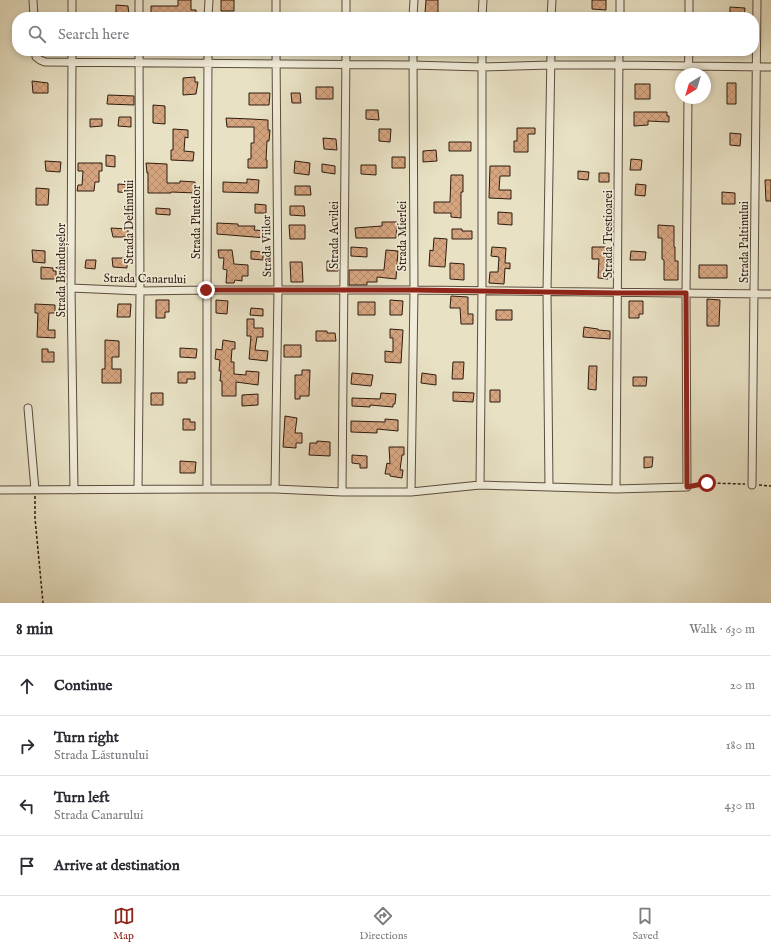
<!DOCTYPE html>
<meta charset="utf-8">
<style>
:root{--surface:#fff;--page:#f2f2f3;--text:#2b2b33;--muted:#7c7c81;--line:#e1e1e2;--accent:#8f2418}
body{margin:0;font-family:"IM FELL English",serif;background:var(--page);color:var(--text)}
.compass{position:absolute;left:675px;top:68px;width:36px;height:36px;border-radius:50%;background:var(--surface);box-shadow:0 2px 6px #0003;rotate:218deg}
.stop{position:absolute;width:12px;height:12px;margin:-9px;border:3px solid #8f2418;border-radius:50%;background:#fff}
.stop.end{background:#8f2418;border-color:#fff;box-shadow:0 1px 4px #0008}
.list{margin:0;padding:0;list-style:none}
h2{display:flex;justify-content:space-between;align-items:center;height:52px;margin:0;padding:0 16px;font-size:17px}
h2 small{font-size:13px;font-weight:400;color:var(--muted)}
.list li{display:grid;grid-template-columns:26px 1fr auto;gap:12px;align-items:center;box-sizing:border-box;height:60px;padding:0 16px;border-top:1px solid var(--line)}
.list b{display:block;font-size:15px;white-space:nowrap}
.list p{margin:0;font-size:13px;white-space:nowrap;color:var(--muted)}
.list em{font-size:13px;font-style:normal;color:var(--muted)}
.icon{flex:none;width:22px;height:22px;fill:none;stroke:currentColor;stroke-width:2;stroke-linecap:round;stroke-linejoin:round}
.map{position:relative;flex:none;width:771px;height:603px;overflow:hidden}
.search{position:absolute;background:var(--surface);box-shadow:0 2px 6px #0003;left:12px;right:12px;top:12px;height:44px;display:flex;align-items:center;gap:10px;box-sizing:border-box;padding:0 14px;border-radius:16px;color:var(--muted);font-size:15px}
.sheet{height:292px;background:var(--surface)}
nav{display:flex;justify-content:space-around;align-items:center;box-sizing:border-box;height:56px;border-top:1px solid var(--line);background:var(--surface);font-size:11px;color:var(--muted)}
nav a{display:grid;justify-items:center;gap:2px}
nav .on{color:var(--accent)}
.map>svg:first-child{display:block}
</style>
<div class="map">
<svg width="771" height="603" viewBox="0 0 771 603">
<defs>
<pattern id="building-cross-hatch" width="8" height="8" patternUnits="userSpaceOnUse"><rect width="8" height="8" fill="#d5a580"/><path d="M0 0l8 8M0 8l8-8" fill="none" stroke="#b78d6d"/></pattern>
</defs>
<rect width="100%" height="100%" fill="#e8e1c4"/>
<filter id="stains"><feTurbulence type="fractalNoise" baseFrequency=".005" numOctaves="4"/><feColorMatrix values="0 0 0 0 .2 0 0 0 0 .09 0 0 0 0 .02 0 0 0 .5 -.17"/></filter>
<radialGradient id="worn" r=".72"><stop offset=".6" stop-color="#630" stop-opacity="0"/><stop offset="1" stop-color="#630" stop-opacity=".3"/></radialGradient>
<path fill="url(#building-cross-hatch)" stroke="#2e1a0e" d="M178 0H191V10H196V17L151 16V6H178Z
M221 0H234V11H221Z
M426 0H438V13H425Z
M592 0H606V10L592 9Z
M116 5 128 6 129 16H116Z
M730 7 745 8 744 17 730 16Z
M195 77V82H198L196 94 183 95V78Z
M32 81 48 83V93H33Z
M727 83H736V104H727Z
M635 84H650V99H635Z
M316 87H333V99H316Z
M249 93H270L269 105H249Z
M291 93H300L301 103H292Z
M108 95 134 96V105L107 104Z
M153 105 165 106V124L153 123Z
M366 110H378L379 120 366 119Z
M634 112H667V116H669V122L648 121V125L634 126Z
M119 117H131V127L118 126Z
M226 118 251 119 268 120V130H270L269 141H267L266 160H267V168H248V159H251V143H254V127H227Z
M90 119H102V126L90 127Z
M517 128H535V134H528V152H514V141H517Z
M173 129 188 130V138L185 137 184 151 194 152 193 161 171 160V150H173Z
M379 129H391L390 142 379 141Z
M730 133 741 134 740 146 730 145Z
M323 138 336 139 337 150 324 149Z
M449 142H471V151H449Z
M436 150 437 161 423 162V151Z
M106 155 115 156V167L106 166Z
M392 157H405V168H392Z
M631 159 642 160 641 170H630Z
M45 161 61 162 60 172 46 171Z
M295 161 310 163 309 175 294 173Z
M78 163H102V171H99V182H95L94 191H77L78 185H82L83 171H78Z
M146 163 167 164V183H180V181L195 182 196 193 171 192V193H148V173H147Z
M322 164 335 166V174L322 172Z
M361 165H376V175L361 174Z
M490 166H510V176H500L499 190H511V199L489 198Z
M578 171 589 172 588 180 578 179Z
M599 173H609V182H599Z
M451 175H463V192H461V218L451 217V213H434V202H450Z
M247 179 259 180 258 193 223 192V182L247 183Z
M765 180H771V201H766Z
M118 184 132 185V193L118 192Z
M636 184 646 185 645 196 635 195Z
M295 186H310L311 195H295Z
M36 188 49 189 48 205H36Z
M722 192 735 193V204H722Z
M255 204 266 205V213H255Z
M290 206H304L305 216 290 215Z
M156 208 170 209V215L156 214Z
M498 212 512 213V225L498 224Z
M382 222H397L396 238H356L355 228 382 226Z
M217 223 238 224V226H255L254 230 266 231V238L217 234Z
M289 225H305V239H290Z
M658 225 674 226V247H675V261H678V280H664V260L662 259V238H658Z
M111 228 128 229V237H113Z
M452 229H462V231H472V239H452Z
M434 238 447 239 445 267 429 266 430 250 433 251Z
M351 247 367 248V257L351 256Z
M492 247 506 248 505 263H510V269L505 268 504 284 489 283 490 272H498L499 257 491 256Z
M592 247H606L607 266H608V279L598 278 599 259H592Z
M32 250 45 251V263L33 262Z
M218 250H232L234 264 248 265V276H242V281L235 280 234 283H226L227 270 223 269 224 258H219Z
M386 250 398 251 396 279 377 277V282H367V285H349V270H384Z
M251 251 263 252V260L251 259Z
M631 251 646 252 645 260H630Z
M112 258H127V268L113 267Z
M86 260H96L95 269 85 268Z
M327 261 338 262V271H327Z
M290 262H302L303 282H291Z
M450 263 464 264V280L450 279Z
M699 265H727V278H699Z
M41 267 53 268V271H56V279H41Z
M451 296 468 297V314H473V324H461L460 308H450Z
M707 299 720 300 719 326H707Z
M156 300H169V312H165V318H156Z
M216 300 228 301 227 314 216 313Z
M390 300 403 301 402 315H390Z
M629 301H643V314H639V318H629Z
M358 302H375V315H358Z
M35 304 55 305V313H49L48 330H55V338L37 337 38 313H35Z
M118 304H131L130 317H117Z
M251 308 263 309V316L250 315Z
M496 310H512V320H496Z
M247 319H254V328H263V337H257L255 350 268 351 267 361 249 359 251 336H247Z
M584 327 598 329V330L610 331V339L583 337Z
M390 329 403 330 401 363 385 362V351L393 352V338H390Z
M316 331H327V333H335L336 341H316Z
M105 340 119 341V357H112V369H121V383H102V369H105Z
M223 340 235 342V349H232L231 362H234V374L246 375V371L259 372 258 385 236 382V396H222V381H220L221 371H219L220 360 215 359 216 349 222 350Z
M284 345H301V357H284Z
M180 348 197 349 196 358 180 357Z
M42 349H48V352H54V362H42Z
M453 362H464L463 379H452Z
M589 366H597L596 390 588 389Z
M302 370H310L309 396H300V399H295V375H302Z
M178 372H195V379H187V383H178Z
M352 373 373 375 371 386 351 384Z
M422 373 436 375V385L421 383Z
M633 377H647L646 386H633Z
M490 390H500V402H490Z
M453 392 474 393 473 402 453 401Z
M151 393H163V405H151Z
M381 393 396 394 395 404H393V407L370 405V407L352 406V398L380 399Z
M258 394V405L242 406V395Z
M285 416 297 418 295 433H302V443H296V448L283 447Z
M183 419H190V422H195V430H183Z
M385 419 398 420V431L377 429V433L351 432V421L385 422Z
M317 441 330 442V456L309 455 310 443H317Z
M389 447H404V455H402L400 470H403L402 478 390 476V474H385L387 463 390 464Z
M352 455 367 456V468H360V464L352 463Z
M644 457H653L652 467 644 468Z
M180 461 196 462 195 473H180Z"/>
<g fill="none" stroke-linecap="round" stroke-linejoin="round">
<g stroke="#5c4c3c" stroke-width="9">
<path id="minor" d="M33 0 34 17
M72 17V0
M139 17V0
M208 17 209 0
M276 17V0
M346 17V0
M413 17 414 0
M482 17 483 0
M551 17 552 0
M620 17V0
M689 17V0
M36 51V57L40 60 45 62 412 65 482 67 550 65H619L771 67
M72 51 71 288 74 490
M688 74 689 51
M71 288 140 291 207 290H414L771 294
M28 408 35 490
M480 485 482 291V51
M752 485 757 0
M549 487 547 292 551 51
M138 489 140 291 139 51
M207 489V290L208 51
M275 489 278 290 276 51
M616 489 619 51
M0 490 207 489H275L342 492H411L480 485 616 489 687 487 686 293 688 98
M342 492 346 51
M411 492 414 290 413 51"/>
</g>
<path stroke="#2e1a0e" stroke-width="1.5" stroke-dasharray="3 2" stroke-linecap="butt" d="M759 485 771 486
M693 486 707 483 745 484
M35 496V518L43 603"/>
<use href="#minor" stroke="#f0ecd9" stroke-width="7"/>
</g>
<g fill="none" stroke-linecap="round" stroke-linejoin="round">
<path stroke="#8f2418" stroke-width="5" d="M206 290H414L618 293H686L687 487 707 483"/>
</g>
<g text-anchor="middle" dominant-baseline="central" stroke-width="3.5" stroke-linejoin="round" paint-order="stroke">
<g font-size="12" fill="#2e1a0e" stroke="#f0ecd9">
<text transform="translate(129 222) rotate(-90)">Strada Delfinului</text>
<text transform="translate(196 222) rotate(-90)">Strada Plutelor</text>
<text transform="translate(608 234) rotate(-90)">Strada Trestioarei</text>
<text transform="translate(334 235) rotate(-90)">Strada Acvilei</text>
<text transform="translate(402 236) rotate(-90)">Strada Mierlei</text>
<text transform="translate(744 242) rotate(-90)">Strada Paltinului</text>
<text transform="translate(267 246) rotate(-91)">Strada Viilor</text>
<text transform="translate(61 270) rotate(-90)">Strada Brândușelor</text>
<text transform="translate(145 279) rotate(1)">Strada Canarului</text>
</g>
</g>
<rect width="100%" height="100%" filter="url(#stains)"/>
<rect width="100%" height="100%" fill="url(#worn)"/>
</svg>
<svg class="compass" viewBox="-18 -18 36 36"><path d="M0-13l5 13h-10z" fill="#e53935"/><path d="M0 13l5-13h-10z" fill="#7c7c81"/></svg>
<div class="stop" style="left:707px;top:483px"></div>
<div class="stop end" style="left:206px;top:290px"></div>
<div class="search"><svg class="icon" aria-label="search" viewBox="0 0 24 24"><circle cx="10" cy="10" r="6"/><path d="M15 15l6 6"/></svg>Search here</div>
</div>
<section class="sheet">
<h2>8 min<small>Walk · 630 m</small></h2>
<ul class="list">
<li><svg class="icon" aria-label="ahead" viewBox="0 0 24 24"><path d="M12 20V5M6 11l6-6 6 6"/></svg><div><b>Continue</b></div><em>20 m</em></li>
<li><svg class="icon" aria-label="right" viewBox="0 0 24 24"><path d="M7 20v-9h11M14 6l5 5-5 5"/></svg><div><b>Turn right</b><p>Strada Lăstunului</p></div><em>180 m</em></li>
<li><svg class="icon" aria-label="left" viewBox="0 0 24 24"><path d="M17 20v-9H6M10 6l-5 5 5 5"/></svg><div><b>Turn left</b><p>Strada Canarului</p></div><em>430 m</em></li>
<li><svg class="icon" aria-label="arrive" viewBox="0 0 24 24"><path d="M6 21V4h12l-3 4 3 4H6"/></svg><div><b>Arrive at destination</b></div></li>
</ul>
</section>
<nav>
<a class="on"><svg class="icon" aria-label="map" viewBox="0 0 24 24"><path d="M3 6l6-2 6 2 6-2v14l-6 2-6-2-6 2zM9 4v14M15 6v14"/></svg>Map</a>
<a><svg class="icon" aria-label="directions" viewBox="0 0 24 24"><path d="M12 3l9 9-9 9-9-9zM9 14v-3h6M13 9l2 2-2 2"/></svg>Directions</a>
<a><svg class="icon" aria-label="saved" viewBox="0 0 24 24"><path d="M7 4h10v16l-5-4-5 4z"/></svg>Saved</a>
</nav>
